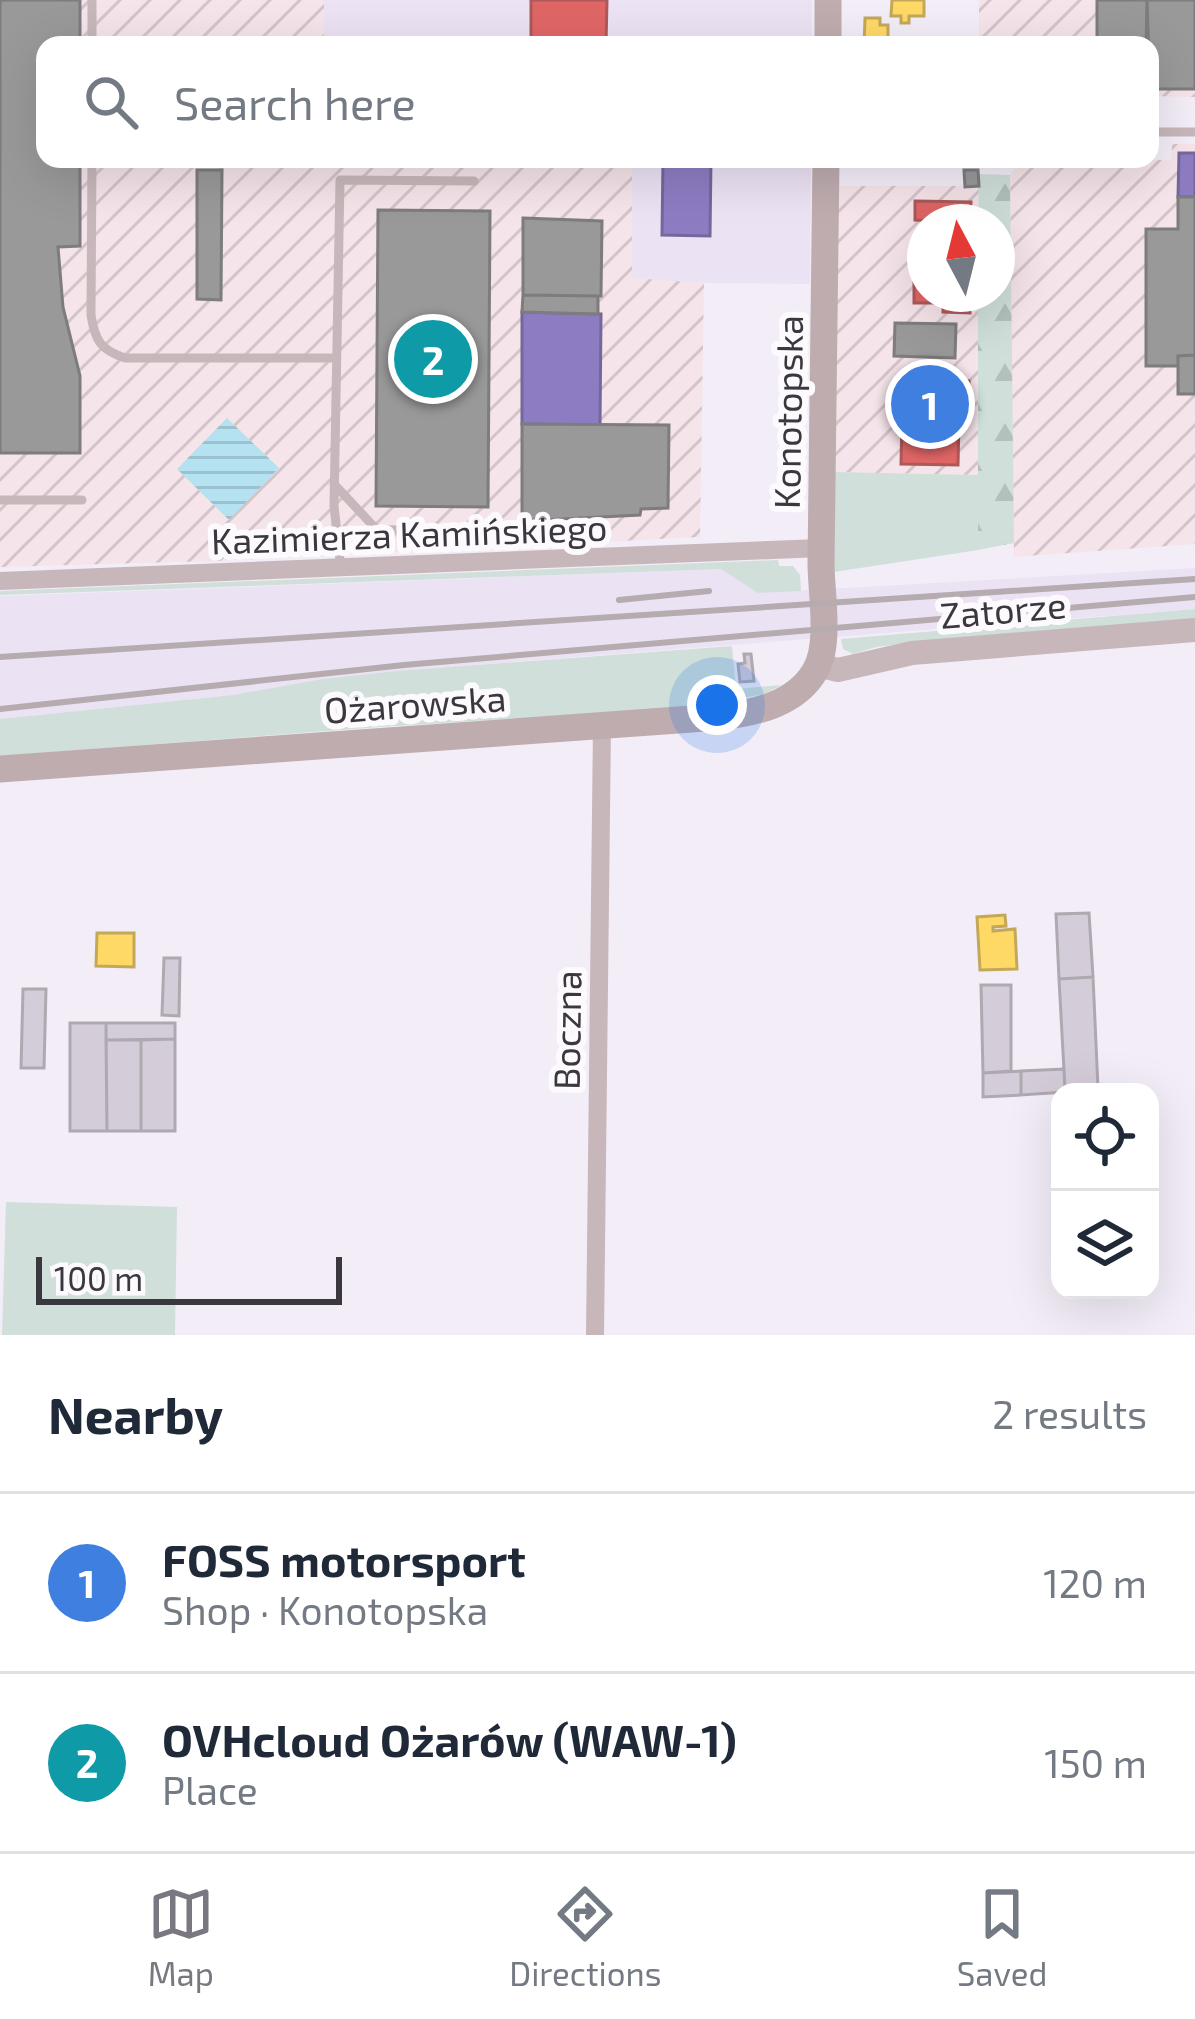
<!DOCTYPE html>
<meta charset="utf-8">
<style>
:root{--surface:#fff;--page:#f6f6f7;--text:#1f2937;--muted:#747a83;--line:#e0e1e3;--accent:#7b7780}
body{margin:0;font-family:"Exo 2",sans-serif;background:var(--page);color:var(--text)}
.controls{position:absolute;right:36px;bottom:36px;display:grid;overflow:hidden;border-radius:24px;box-shadow:0 12px 48px #0002}
.controls button{width:108px;height:108px;display:grid;place-items:center;padding:0;border:0;border-bottom:3px solid var(--line);background:var(--surface);color:var(--text);font:60px sans-serif}
.compass{position:absolute;left:907px;top:204px;width:108px;height:108px;border-radius:50%;background:var(--surface);box-shadow:0 12px 48px #0002;rotate:353deg}
.scale{position:absolute;left:36px;bottom:30px;width:306px;box-sizing:border-box;padding-left:12px;border:6px solid #3b373f;border-top:0;font-size:33px;line-height:42px;white-space:nowrap;color:#3b373f;-webkit-text-stroke:9px #fcfafd;paint-order:stroke}
.you{position:absolute;left:717px;top:705px;width:42px;height:42px;margin:-30px;border:9px solid #fff;border-radius:50%;background:#1a73e8;box-shadow:0 0 0 18px #1a73e833}
.badge{display:grid;place-items:center;width:78px;height:78px;border-radius:50%;background:var(--accent);color:#fff;font-size:39px;font-weight:700}
.pin{position:absolute;translate:-50% -50%;border:6px solid #fff;box-shadow:0 3px 12px #0006}
.list{margin:0;padding:0;list-style:none}
h2{display:flex;justify-content:space-between;align-items:center;height:156px;margin:0;padding:0 48px;font-size:51px}
h2 small{font-size:39px;font-weight:400;color:var(--muted)}
.list li{display:grid;grid-template-columns:78px 1fr auto;gap:36px;align-items:center;box-sizing:border-box;height:180px;padding:0 48px;border-top:3px solid var(--line)}
.list b{display:block;font-size:45px;white-space:nowrap}
.list p{margin:0;font-size:39px;white-space:nowrap;color:var(--muted)}
.list em{font-size:39px;font-style:normal;color:var(--muted)}
.icon{flex:none;width:66px;height:66px;fill:none;stroke:currentColor;stroke-width:2;stroke-linecap:round;stroke-linejoin:round}
.map{position:relative;flex:none;width:1195px;height:1335px;overflow:hidden}
.search{position:absolute;background:var(--surface);box-shadow:0 12px 48px #0002;left:36px;right:36px;top:36px;height:132px;display:flex;align-items:center;gap:30px;box-sizing:border-box;padding:0 42px;border-radius:24px;color:var(--muted);font-size:45px}
.sheet{height:516px;background:var(--surface)}
nav{display:flex;justify-content:space-around;align-items:center;box-sizing:border-box;height:168px;border-top:3px solid var(--line);background:var(--surface);font-size:33px;color:var(--muted)}
nav a{display:grid;justify-items:center;gap:6px}
nav .on{color:var(--accent)}
.map>svg:first-child{display:block}
</style>
<div class="map">
<svg width="1195" height="1335" viewBox="0 0 1195 1335">
<defs>
<pattern id="industrial-furrows" width="10" height="10" patternUnits="userSpaceOnUse" patternTransform="scale(3)"><rect width="10" height="10" fill="#f5e4e9"/><path d="M-1 1l2-2M0 10L10 0M9 11l2-2" fill="none" stroke="#d3c4c9"/></pattern>
<pattern id="forest-firs" width="22" height="20" patternUnits="userSpaceOnUse" patternTransform="scale(3)"><rect width="22" height="20" fill="#d0dfd9"/><path d="M5 1l3.5 6h-7zM16 11l3.5 6h-7z" fill="#b4c0bb"/></pattern>
<pattern id="water-rules" width="6" height="5" patternUnits="userSpaceOnUse" patternTransform="scale(3)"><rect width="6" height="5" fill="#b5e2f0"/><path d="M0 2.5h6" fill="none" stroke="#9dc2cf"/></pattern>
</defs>
<rect width="100%" height="100%" fill="#f3edf8"/>
<path fill="#ebe2f4" d="M324 0H812V45H634V36L616 45 324 44Z
M632 159H811L810 284 704 283 632 279Z
M1195 568V609L396 671 322 679 233 695 0 719V596L722 569 758 593Z"/>
<path fill="url(#industrial-furrows)" d="M0 0H324V44L363 45H45V159H632V278L704 283 700 537 213 561 0 567Z
M979 0H1195V97L1150 96V45H979Z
M1172 144H1195V544L1014 557 1010 175 1022 159 1171 160Z
M838 186H979V222H925V294H978V475L834 472Z"/>
<path fill="#d0dfd9" d="M834 472 978 475V550L834 572Z
M778 560 779 566H793L800 575 801 591 758 593 721 569 0 595V591Z
M1195 609V619L940 639 876 647 853 654 843 649 841 639Z
M732 646 736 689 782 685 764 694 693 707 380 727 0 756V719L233 695 322 679 396 671Z
M6 1202 177 1207 175 1335H2Z"/>
<path fill="url(#forest-firs)" d="M978 174 1010 175 1014 543 978 550V294H997V222H979Z"/>
<path fill="url(#water-rules)" d="M227 418 279 468 229 520 177 469Z"/>
<path fill="#ffd966" stroke="#c4a85a" stroke-width="3" d="M892 0H924V16H909V23H901V16H891Z
M865 18H880V25H888V39H880V45H864Z
M1005 915 1006 926 993 927V931L1015 929 1017 969 980 970 977 917Z
M97 933H134V967L96 966Z"/>
<path fill="#e06666" stroke="#ae585a" stroke-width="3" d="M531 0H607L606 45H531Z
M915 201 971 202 970 222 915 220Z
M925 278V294H970V313L943 312V303H914V283H925Z
M909 380 969 381V417L891 416V392H909Z
M902 421 959 422 958 465 901 464Z"/>
<path fill="#8e7cc3" stroke="#75679b" stroke-width="3" d="M1179 153H1195V197H1178Z
M663 159H711L710 236 662 235Z
M522 312 601 314 600 425 522 424Z"/>
<path fill="#999" stroke="#7d7c7e" stroke-width="3" d="M0 0H80V45H45V159H80V246L58 247 63 307 80 376V453H0Z
M1097 0H1147L1146 45H1097Z
M1147 0H1195V89H1150Z
M197 170H222L221 300 197 299Z
M964 170H978L979 186 965 187Z
M1178 197H1195V355L1178 356V366H1146V229H1178Z
M378 210 490 211 488 507 376 506Z
M523 218 602 221 601 296 523 295Z
M523 295 598 296V314L522 312Z
M895 323 956 324 955 358 894 356Z
M1195 355V394H1178V356Z
M522 424 669 425 668 508 641 509 640 515 522 521Z"/>
<path fill="#d5ccd9" stroke="#aea9b0" stroke-width="3" d="M744 654H751L754 681 740 682 738 664 745 663Z
M1089 913 1093 977 1059 979 1056 914Z
M164 958H180L179 1016 162 1015Z
M1093 977 1098 1088 1065 1089 1059 979Z
M981 985H1011V1071L983 1073Z
M23 989H46L44 1068H21Z
M70 1023H106L107 1131H70Z
M106 1023H175V1039L106 1040Z
M175 1039V1131H141V1040Z
M106 1040H141V1131H107Z
M1064 1069 1065 1092 1021 1095V1071Z
M1021 1071V1095L983 1097V1073Z"/>
<g fill="none" stroke-linecap="round" stroke-linejoin="round">
<path stroke="#c7b7ba" stroke-width="9" d="M92 45V0
M1150 132H1195
M92 159 91 315C95 341 101 350 125 358H336
M334 484 377 530 487 529
M0 500H82
M341 569 334 506 340 180 474 181"/>
<path stroke="#c7b7ba" stroke-width="18" d="M0 581 821 548
M595 1335 602 725"/>
<path stroke="#c7b7ba" stroke-width="24" d="M818 665 838 670 912 653 1195 630"/>
<path stroke="#beacaf" stroke-width="27" d="M828 45V0
M0 769 720 717C755 713 796 704 815 671 831 645 821 593 821 563 823 428 824 294 826 159"/>
<path stroke="#b6abaf" stroke-width="6" d="M619 600 709 591
M0 657 1195 579
M0 709 404 665 1195 597"/>
</g>
<g text-anchor="middle" dominant-baseline="central" stroke-width="12" stroke-linejoin="round" paint-order="stroke">
<g font-size="36" fill="#3b373f" stroke="#fcfafd">
<text transform="translate(787 412) rotate(-89)">Konotopska</text>
<text transform="translate(409 533) rotate(-2)">Kazimierza Kamińskiego</text>
<text transform="translate(1003 609) rotate(-5)">Zatorze</text>
<text transform="translate(415 703) rotate(-4)">Ożarowska</text>
<text transform="translate(566 1030) rotate(-89)">Boczna</text>
</g>
</g>
</svg>
<div class="controls">
<button><svg class="icon" aria-label="locate" viewBox="0 0 24 24"><circle cx="12" cy="12" r="6"/><path d="M12 2v4M12 18v4M2 12h4M18 12h4"/></svg></button>
<button><svg class="icon" aria-label="layers" viewBox="0 0 24 24"><path d="M12 4l9 5-9 5-9-5zM3 14l9 5 9-5"/></svg></button>
</div>
<svg class="compass" viewBox="-18 -18 36 36"><path d="M0-13l5 13h-10z" fill="#e53935"/><path d="M0 13l5-13h-10z" fill="#747a83"/></svg>
<div class="scale">100 m</div>
<div class="you"></div>
<div class="pin badge" style="left:930px;top:404px;background:#3f7fe0">1</div>
<div class="pin badge" style="left:433px;top:359px;background:#0f9aa8">2</div>
<div class="search"><svg class="icon" aria-label="search" viewBox="0 0 24 24"><circle cx="10" cy="10" r="6"/><path d="M15 15l6 6"/></svg>Search here</div>
</div>
<section class="sheet">
<h2>Nearby<small>2 results</small></h2>
<ul class="list">
<li><span class="badge" style="background:#3f7fe0">1</span><div><b>FOSS motorsport</b><p>Shop · Konotopska</p></div><em>120 m</em></li>
<li><span class="badge" style="background:#0f9aa8">2</span><div><b>OVHcloud Ożarów (WAW-1)</b><p>Place</p></div><em>150 m</em></li>
</ul>
</section>
<nav>
<a class="on"><svg class="icon" aria-label="map" viewBox="0 0 24 24"><path d="M3 6l6-2 6 2 6-2v14l-6 2-6-2-6 2zM9 4v14M15 6v14"/></svg>Map</a>
<a><svg class="icon" aria-label="directions" viewBox="0 0 24 24"><path d="M12 3l9 9-9 9-9-9zM9 14v-3h6M13 9l2 2-2 2"/></svg>Directions</a>
<a><svg class="icon" aria-label="saved" viewBox="0 0 24 24"><path d="M7 4h10v16l-5-4-5 4z"/></svg>Saved</a>
</nav>
